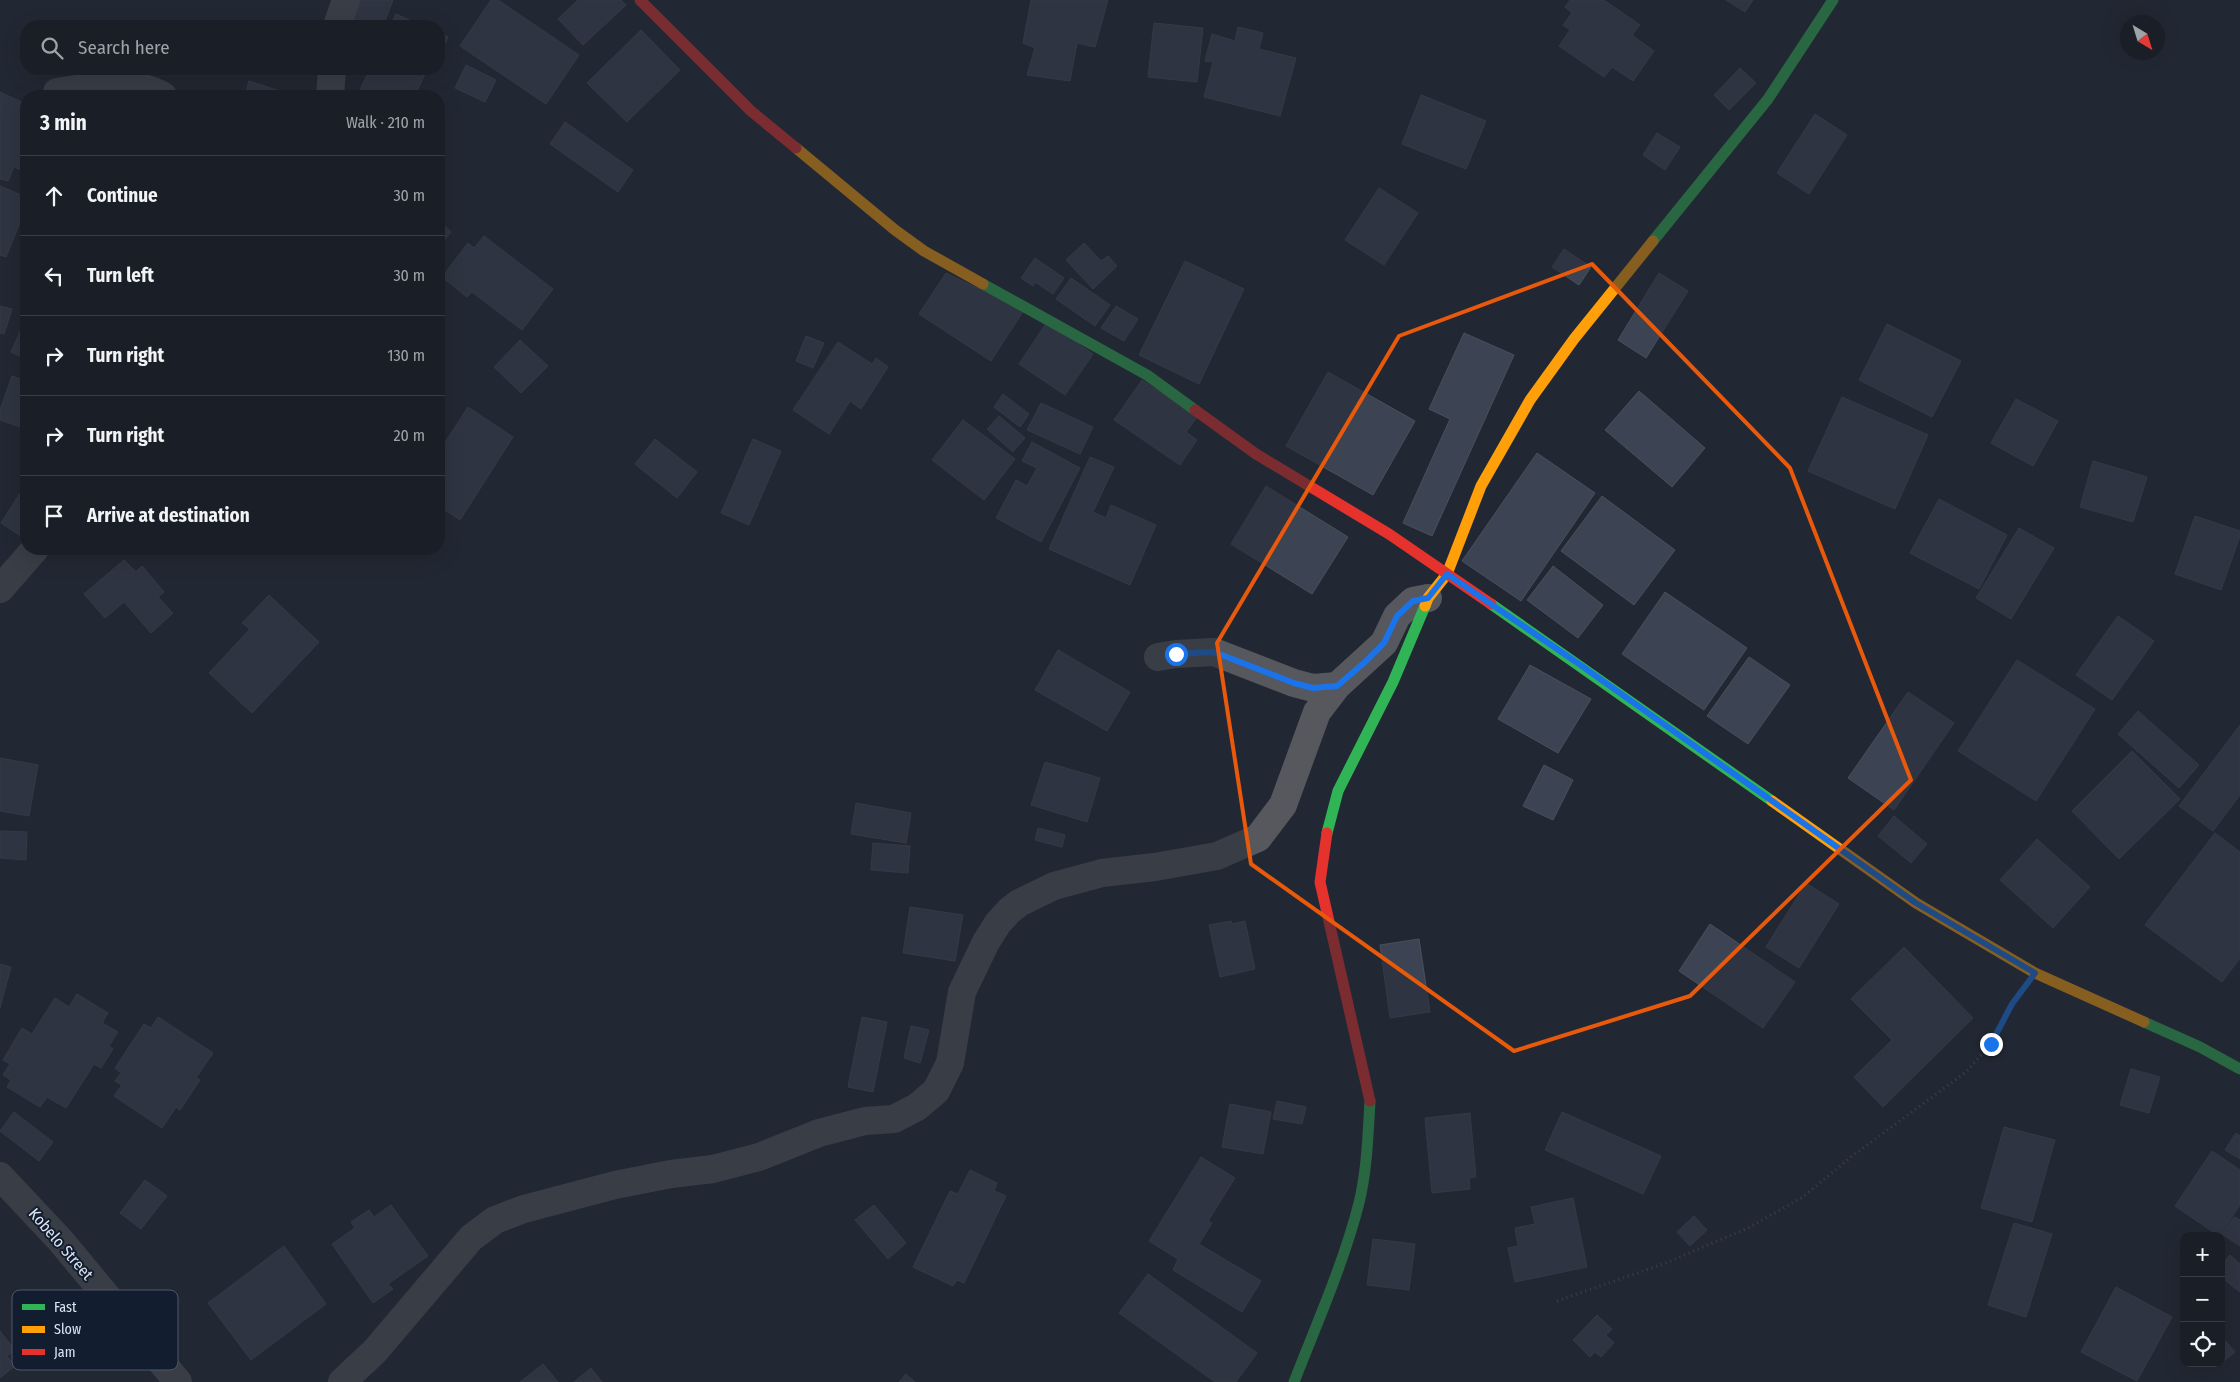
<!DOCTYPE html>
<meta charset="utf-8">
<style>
:root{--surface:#1a1e26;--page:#23272e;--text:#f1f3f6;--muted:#9fa2a7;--line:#383c43}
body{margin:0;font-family:"Fira Sans Condensed",sans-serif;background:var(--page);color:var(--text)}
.controls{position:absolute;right:15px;bottom:15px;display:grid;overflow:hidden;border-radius:10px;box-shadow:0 5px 20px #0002}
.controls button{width:45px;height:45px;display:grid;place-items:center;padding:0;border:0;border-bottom:1px solid var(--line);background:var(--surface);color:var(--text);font:25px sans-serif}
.compass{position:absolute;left:2120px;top:15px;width:45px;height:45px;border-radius:50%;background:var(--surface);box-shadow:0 5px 20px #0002;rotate:142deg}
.stop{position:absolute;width:15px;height:15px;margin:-11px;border:4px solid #1a73e8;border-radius:50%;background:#fff}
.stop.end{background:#1a73e8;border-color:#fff;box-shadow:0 1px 5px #0008}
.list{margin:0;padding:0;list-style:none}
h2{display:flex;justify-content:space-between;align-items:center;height:65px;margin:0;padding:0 20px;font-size:21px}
h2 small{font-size:16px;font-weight:400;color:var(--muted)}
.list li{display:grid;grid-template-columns:32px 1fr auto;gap:15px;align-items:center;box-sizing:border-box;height:80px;padding:0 20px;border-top:1px solid var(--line)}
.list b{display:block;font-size:19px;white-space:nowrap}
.list em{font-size:16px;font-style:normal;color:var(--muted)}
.icon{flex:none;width:28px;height:28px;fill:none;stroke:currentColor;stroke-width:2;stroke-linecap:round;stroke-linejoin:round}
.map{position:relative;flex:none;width:2240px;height:1382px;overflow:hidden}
.search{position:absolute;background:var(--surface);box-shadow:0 5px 20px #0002;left:20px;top:20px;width:425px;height:55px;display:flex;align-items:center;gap:12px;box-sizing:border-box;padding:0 18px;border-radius:20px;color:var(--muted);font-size:19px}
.panel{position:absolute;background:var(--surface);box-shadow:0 5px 20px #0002;left:20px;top:90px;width:425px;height:465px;border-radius:20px}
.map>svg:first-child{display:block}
</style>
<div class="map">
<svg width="2240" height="1382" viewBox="0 0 2240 1382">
<rect width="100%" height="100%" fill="#222833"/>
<path fill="#3c4453" stroke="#4a5059" d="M360 0H393L383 26H367L352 21Z
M491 0H498L579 55 546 104 460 46Z
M578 0H621L626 5 583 45 558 19Z
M1031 0H1108L1095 47 1077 43 1070 81 1027 75 1035 48 1023 43Z
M1570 0H1604L1640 25 1632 35 1654 51 1633 81 1612 67 1604 77 1559 46 1570 30 1563 25 1572 13 1565 7Z
M1726 0H1753L1745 12Z
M396 14 423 26H390Z
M1154 23 1203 28 1197 82 1148 77Z
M1238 27 1263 33 1259 49 1296 58 1280 116 1204 97 1213 62 1205 61 1212 34 1235 41Z
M641 30 680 70 627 122 587 83Z
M439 33 448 37 439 57Z
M466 65 496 80 485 102 455 88Z
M1740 68 1756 83 1729 110 1714 95Z
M370 69H427L415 96H357Z
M249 81 295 96H245Z
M0 92 26 104V172L14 167 8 181 0 179Z
M1421 95 1486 121 1466 169 1402 144Z
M1815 114 1847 135 1809 194 1777 173Z
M565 122 633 170 618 192 550 144Z
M1657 133 1680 147 1665 170 1643 155Z
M0 186 26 197V208L6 257 0 255Z
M1379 188 1418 213 1384 265 1345 240Z
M439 221 451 232 439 247Z
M484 236 553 289 522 330 472 292 467 297 442 277 468 243 474 248Z
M1084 243 1101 261 1108 256 1117 266 1093 289 1066 260Z
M1564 249 1591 267 1579 285 1552 267Z
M1035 258 1064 278 1053 294 1035 282 1033 286 1021 278Z
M1185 261 1244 289 1199 384 1139 355Z
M946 273 1024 310 991 361 919 314Z
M1659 273 1688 291 1646 358 1618 340Z
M1071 278 1110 305 1095 326 1056 299Z
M0 306 12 309 4 334 0 333Z
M1116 306 1138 319 1124 341 1101 328Z
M26 318V359L11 352Z
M1047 322 1093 354 1065 395 1019 364Z
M1887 324 1961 361 1932 417 1859 380Z
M1464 333 1514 355 1432 536 1403 523 1450 419 1429 409Z
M806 336 824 343 813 368 796 361Z
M520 340 548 366 521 393 494 367Z
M838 342 872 364 876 358 888 367 861 409 850 401 829 434 793 410Z
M1328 372 1415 421 1373 495 1286 446Z
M12 376 26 381V429L0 420V410Z
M1142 380 1197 417 1186 432 1197 440 1180 465 1114 420Z
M1639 391 1705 448 1672 487 1605 430Z
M1003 394 1029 414 1020 427 994 407Z
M1842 397 1928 435 1895 509 1808 471Z
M2016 399 2058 421 2033 466 1991 443Z
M1041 403 1093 427 1080 454 1027 430Z
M468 407 513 437 460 520 439 506V452Z
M999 416 1025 438 1013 452 987 429Z
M963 420 1015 459 984 500 932 460Z
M655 439 697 472 677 498 635 464Z
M753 439 781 451 749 525 721 513Z
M1032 442 1080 468 1041 542 996 518 1016 480 1027 486 1037 468 1022 461Z
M1537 453 1595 493 1521 601 1462 561Z
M1090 457 1114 467 1093 512 1106 518 1111 505 1156 525 1130 585 1049 549Z
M2093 461 2147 477 2133 522 2080 507Z
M26 484V534L24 538 1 523Z
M1266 486 1348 537 1312 594 1231 544Z
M1602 496 1675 550 1634 605 1561 551Z
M1939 499 2007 535 1979 589 1910 553Z
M2195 516 2240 531V536L2221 590 2175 574Z
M2019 528 2054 548 2011 619 1976 598Z
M124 560 136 572 142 566 164 592 158 597 173 613 151 633 124 602 105 618 84 594Z
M1553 566 1603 605 1578 638 1527 600Z
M1665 592 1747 648 1704 710 1622 654Z
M269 595 319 642 252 713 209 673 250 629 242 623Z
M2118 616 2154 641 2112 700 2076 675Z
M1058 650 1130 692 1107 731 1035 690Z
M1749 657 1790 685 1748 744 1707 716Z
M2017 660 2095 709 2036 801 1958 751Z
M1530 665 1591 699 1558 753 1498 719Z
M1908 692 1954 723 1894 810 1848 778Z
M2138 711 2199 765 2179 788 2118 734Z
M2240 725V795L2213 831 2179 806Z
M2132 751 2180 799 2119 859 2072 811Z
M0 758 38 765 29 816 0 811Z
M1045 762 1100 778 1087 822 1031 805Z
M1544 765 1573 780 1553 820 1523 806Z
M856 803 911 813 906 843 851 834Z
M1894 816 1927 844 1911 863 1878 836Z
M1038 828 1065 835 1062 847 1035 840Z
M0 831 27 832 26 860 0 858Z
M2215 833 2240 852V958L2222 982 2145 925Z
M2037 839 2090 887 2053 928 2000 880Z
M873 843 910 846 908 873 871 870Z
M1806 883 1839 904 1799 968 1766 947Z
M910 907 963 915 955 961 903 953Z
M1231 921 1232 924 1245 921 1255 969 1220 977 1209 925Z
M1710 924 1795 982 1763 1028 1679 971Z
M1419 939 1430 1012 1390 1018 1380 945Z
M1904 947 1973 1018 1883 1107 1854 1077 1892 1040 1851 999Z
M0 964 11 967 0 1008Z
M77 994 108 1013 102 1023 118 1032 109 1046 113 1049 101 1068 94 1064 66 1108 47 1097 40 1107 7 1087 11 1080 3 1075 10 1064 3 1060 22 1028 32 1034 55 998 69 1007Z
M158 1017 213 1053 196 1078 200 1080 180 1110 176 1107 162 1128 114 1096 122 1085 115 1081 121 1073 115 1068 144 1024 151 1028Z
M862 1017 887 1022 873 1092 848 1087Z
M911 1026 929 1030 920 1063 904 1058Z
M2131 1069 2160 1077 2149 1113 2120 1105Z
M1277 1101 1306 1107 1302 1124 1273 1119Z
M1230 1104 1271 1112 1263 1154 1222 1147Z
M14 1112 53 1142 39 1161 0 1131Z
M1562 1112 1661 1156 1643 1194 1545 1150Z
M1470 1113 1476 1177 1469 1178 1470 1189 1432 1193 1425 1118Z
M2004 1127 2055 1140 2032 1222 1981 1208Z
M2236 1133 2240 1136V1159L2225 1150Z
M2212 1151 2240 1170V1205L2219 1236 2175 1206Z
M1201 1157 1235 1178 1208 1221 1212 1223 1199 1244 1261 1281 1242 1312 1173 1270 1178 1259 1149 1241Z
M970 1170 997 1183 994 1191 1006 1196 964 1283 957 1280 953 1286 913 1267 950 1191 958 1194Z
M145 1180 167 1196 141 1229 120 1213Z
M1573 1198 1587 1267 1515 1282 1508 1248 1518 1246 1515 1228 1535 1224 1531 1207Z
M391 1205 428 1256 388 1284 393 1289 373 1303 332 1244 355 1228 351 1222 369 1210 374 1217Z
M874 1205 906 1243 888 1259 855 1220Z
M1694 1216 1707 1230 1690 1246 1677 1232Z
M2234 1217 2240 1220V1246L2222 1234Z
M2014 1223 2052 1234 2026 1317 1988 1305Z
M1373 1239 1415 1244 1409 1290 1367 1285Z
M284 1246 326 1304 251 1360 208 1303Z
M2230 1255 2240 1264V1292L2221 1277V1265Z
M1148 1274 1257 1353 1236 1382H1215L1119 1313Z
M2116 1287 2172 1317 2137 1381 2081 1352Z
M1597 1315 1612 1329 1606 1335 1614 1343 1601 1357 1595 1352 1590 1357 1573 1340Z
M0 1331 15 1350 7 1356 15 1366 0 1378Z
M2221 1336 2235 1352 2219 1365 2218 1363H2221Z
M543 1364 558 1382H520Z
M591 1368 602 1382H574Z
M906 1374 915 1382H899Z"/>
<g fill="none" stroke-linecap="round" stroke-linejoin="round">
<path stroke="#595d62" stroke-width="3" stroke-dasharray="1 4" stroke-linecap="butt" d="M1557 1301 1666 1263 1703 1247 1748 1228 1803 1197 1851 1157 1966 1072 1991 1044 2015 1000"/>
<path stroke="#56585e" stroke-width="28" d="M337 26 346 0
M57 92C92 87 130 77 163 96
M330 96 332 69
M0 589 35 549
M1158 657 1176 654 1214 652 1294 683 1313 688 1337 686
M0 1176 60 1240 178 1382
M342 1382 375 1351 471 1238 495 1220 524 1209 615 1185 671 1174 713 1169 759 1157 819 1133 865 1121 894 1119 917 1107 936 1091 950 1063 962 992 986 942 998 923 1009 911 1019 903 1054 886 1102 873 1155 867 1217 856 1258 838 1283 805 1317 712 1337 686 1384 643 1397 616 1413 601 1428 598"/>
<path stroke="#30b455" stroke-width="11" d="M1653 241 1768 99 1833 0
M983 284 1147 375 1195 410
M1491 604 1772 801
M1327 833 1338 791 1393 682 1425 606
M2144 1022 2200 1047 2240 1069
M1294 1382C1317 1323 1343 1265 1359 1203 1367 1170 1368 1135 1370 1101"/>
<path stroke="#ff9f0a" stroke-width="11" d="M796 148 895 230 924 251 983 284
M1425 606 1428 598 1447 574 1481 486 1530 400 1574 339 1653 241
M1772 801 1916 903 2035 973 2144 1022"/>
<path stroke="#e5322d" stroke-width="11" d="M640 0 751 111 796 148
M1195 410 1256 454 1389 534 1491 604
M1327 833 1320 882 1370 1101"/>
</g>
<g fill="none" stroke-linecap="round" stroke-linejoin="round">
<path stroke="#1a73e8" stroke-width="6" d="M1176 654 1214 652 1294 683 1313 688 1337 686 1365 662 1384 643 1397 616 1413 601 1428 598 1447 574 1579 664 1916 903 2035 973 2012 1004 1991 1044"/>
</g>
<path d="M0 0H2240V1382H0ZM1592 264 1790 468 1911 780 1690 996 1514 1051 1251 864 1217 643 1399 336Z" fill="#222833" fill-opacity=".55" fill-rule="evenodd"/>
<path fill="none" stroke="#e8590c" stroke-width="4" stroke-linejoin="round" d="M1592 264 1790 468 1911 780 1690 996 1514 1051 1251 864 1217 643 1399 336Z"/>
<g text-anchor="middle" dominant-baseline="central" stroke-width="4" stroke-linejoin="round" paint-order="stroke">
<g font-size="16" fill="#dde5f2" stroke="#121d2f">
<text transform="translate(61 1244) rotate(49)">Kobelo Street</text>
</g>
</g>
<rect x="12" y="1290" width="166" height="80" rx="8" fill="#121d2f" stroke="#4f596a" stroke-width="1"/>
<rect x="22" y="1304" width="23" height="6" fill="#30b455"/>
<rect x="22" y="1326" width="23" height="7" fill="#ff9f0a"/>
<rect x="22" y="1349" width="23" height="6" fill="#e5322d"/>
<g font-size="14" fill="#dde5f2">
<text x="54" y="1312">Fast</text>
<text x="54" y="1334">Slow</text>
<text x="54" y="1357">Jam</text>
</g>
</svg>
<div class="controls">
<button>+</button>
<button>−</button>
<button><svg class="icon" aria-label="locate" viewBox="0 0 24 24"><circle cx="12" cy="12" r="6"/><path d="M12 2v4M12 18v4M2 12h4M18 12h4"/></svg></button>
</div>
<svg class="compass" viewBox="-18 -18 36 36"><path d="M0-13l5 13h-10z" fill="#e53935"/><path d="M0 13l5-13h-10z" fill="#9fa2a7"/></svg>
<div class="stop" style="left:1176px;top:654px"></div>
<div class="stop end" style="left:1991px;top:1044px"></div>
<div class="search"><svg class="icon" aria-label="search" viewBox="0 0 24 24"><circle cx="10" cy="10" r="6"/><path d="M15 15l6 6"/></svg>Search here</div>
<section class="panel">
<h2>3 min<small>Walk · 210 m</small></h2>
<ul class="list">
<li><svg class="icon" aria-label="ahead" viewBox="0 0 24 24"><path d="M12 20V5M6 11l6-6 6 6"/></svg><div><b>Continue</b></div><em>30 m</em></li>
<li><svg class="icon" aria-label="left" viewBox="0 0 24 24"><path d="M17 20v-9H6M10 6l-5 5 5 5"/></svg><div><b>Turn left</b></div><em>30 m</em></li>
<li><svg class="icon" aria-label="right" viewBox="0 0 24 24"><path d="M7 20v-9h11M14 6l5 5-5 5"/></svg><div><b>Turn right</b></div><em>130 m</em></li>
<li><svg class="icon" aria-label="right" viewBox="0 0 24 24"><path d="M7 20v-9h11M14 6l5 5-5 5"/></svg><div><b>Turn right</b></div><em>20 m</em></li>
<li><svg class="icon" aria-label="arrive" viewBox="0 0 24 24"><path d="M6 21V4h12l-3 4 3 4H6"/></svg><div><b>Arrive at destination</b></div></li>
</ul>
</section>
</div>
